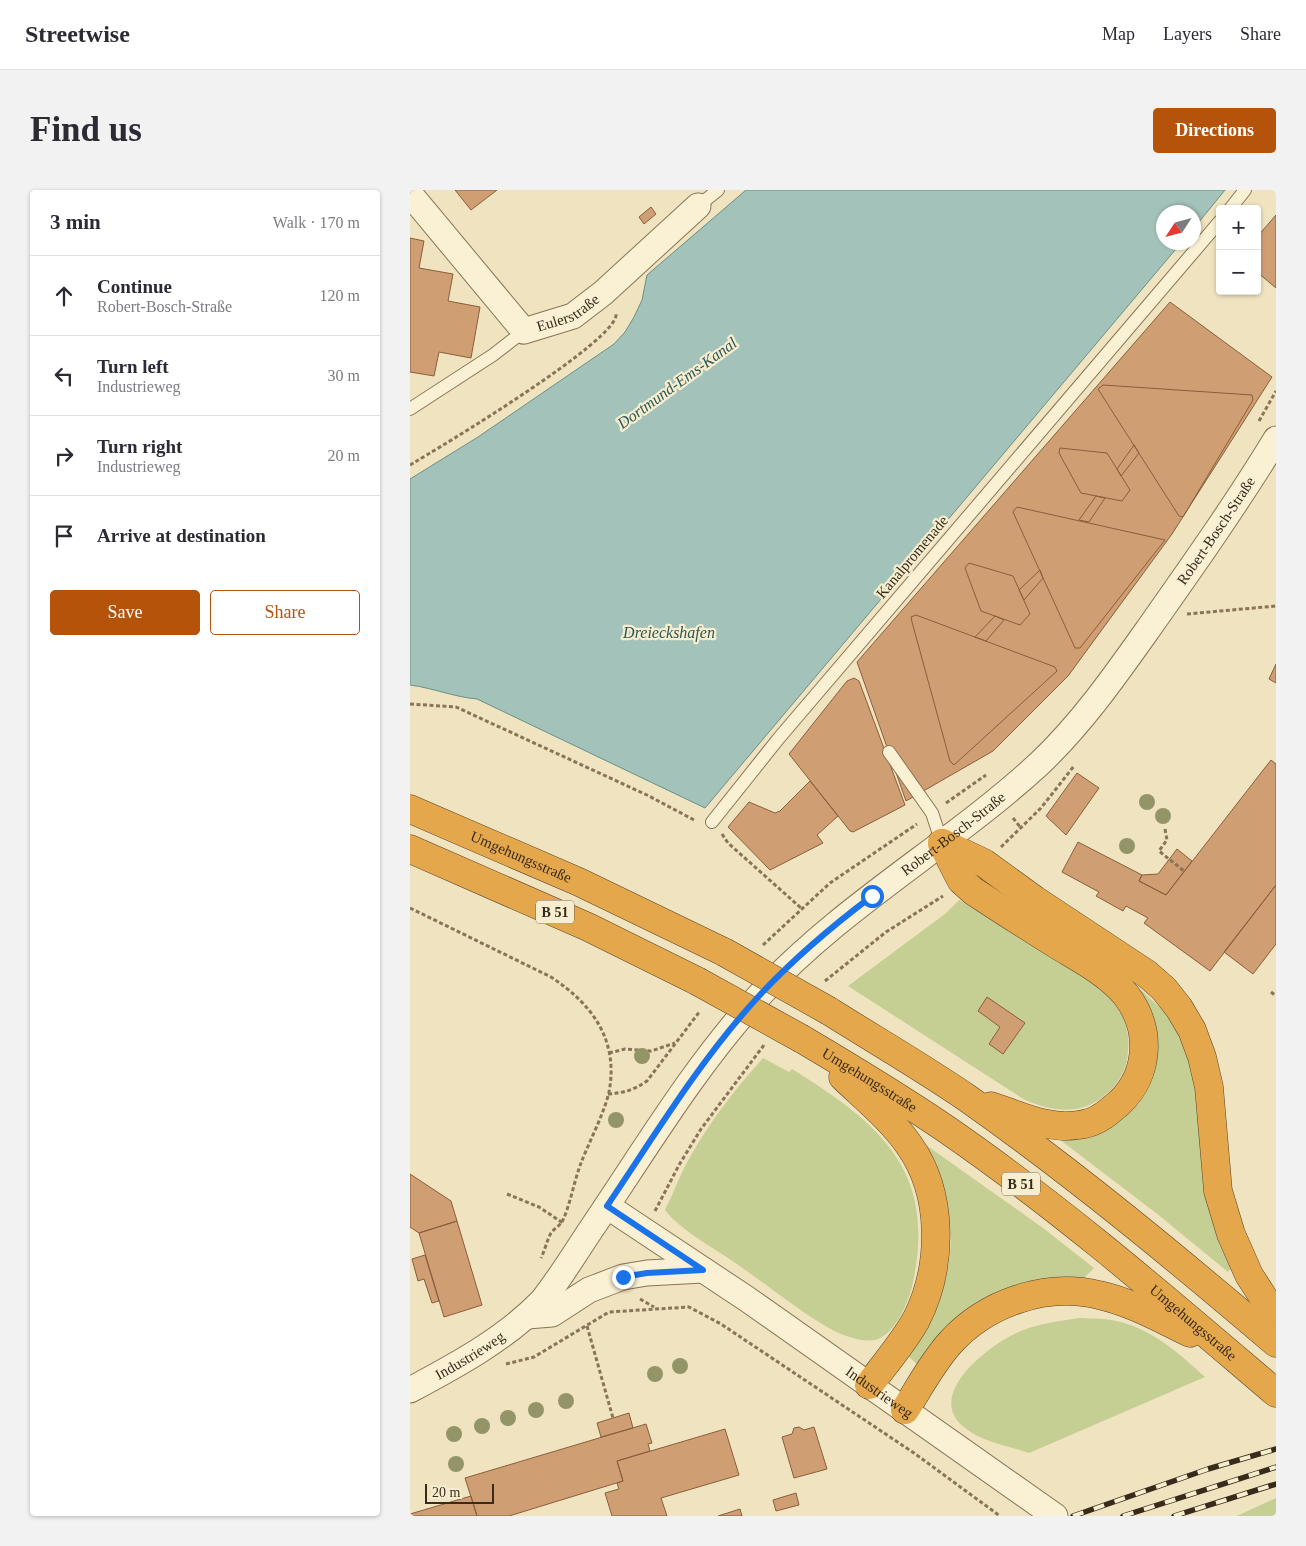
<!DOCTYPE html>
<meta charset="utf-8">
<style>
:root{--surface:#fff;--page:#f2f2f3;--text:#2b2b33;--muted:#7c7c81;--line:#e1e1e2;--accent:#b45309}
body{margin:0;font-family:"Times New Roman",serif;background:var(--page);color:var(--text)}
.controls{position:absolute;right:15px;top:15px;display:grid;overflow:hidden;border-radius:5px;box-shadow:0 1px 4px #0004}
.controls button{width:45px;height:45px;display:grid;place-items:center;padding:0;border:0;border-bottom:1px solid var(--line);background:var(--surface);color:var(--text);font:25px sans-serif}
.compass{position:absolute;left:746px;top:15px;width:45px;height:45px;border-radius:50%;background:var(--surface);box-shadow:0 1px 4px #0004;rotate:234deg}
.scale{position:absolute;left:15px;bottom:12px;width:69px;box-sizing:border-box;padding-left:5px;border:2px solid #382b1c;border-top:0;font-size:14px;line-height:18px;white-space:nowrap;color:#382b1c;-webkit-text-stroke:4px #f7edcf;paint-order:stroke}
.stop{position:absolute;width:15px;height:15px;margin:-11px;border:4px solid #1a73e8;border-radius:50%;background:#fff}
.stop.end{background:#1a73e8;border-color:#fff;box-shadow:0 1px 5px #0008}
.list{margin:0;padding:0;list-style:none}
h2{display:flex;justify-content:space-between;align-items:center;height:65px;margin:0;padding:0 20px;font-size:21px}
h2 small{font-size:16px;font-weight:400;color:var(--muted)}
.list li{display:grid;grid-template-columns:32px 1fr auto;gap:15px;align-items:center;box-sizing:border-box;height:80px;padding:0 20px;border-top:1px solid var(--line)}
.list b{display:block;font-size:19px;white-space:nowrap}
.list p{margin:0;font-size:16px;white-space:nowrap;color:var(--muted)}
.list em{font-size:16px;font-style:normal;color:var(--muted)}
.actions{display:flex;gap:10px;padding:15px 20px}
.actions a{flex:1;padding:11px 0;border:1px solid var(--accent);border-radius:5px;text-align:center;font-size:18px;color:var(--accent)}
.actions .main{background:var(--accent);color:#fff}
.icon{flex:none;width:28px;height:28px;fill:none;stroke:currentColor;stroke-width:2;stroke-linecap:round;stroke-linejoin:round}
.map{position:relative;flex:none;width:866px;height:1326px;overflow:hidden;border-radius:5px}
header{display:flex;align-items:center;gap:30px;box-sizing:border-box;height:70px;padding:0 25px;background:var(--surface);border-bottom:1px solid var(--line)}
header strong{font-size:24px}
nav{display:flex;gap:28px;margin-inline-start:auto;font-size:18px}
.intro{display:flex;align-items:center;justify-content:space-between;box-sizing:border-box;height:120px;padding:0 30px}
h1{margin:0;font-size:35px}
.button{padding:12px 22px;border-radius:5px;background:var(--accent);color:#fff;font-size:18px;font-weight:700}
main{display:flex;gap:30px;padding:0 30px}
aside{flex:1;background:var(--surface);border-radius:5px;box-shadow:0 1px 4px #0004}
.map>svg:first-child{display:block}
</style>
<header>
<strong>Streetwise</strong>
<nav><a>Map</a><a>Layers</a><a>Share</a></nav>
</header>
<div class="intro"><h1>Find us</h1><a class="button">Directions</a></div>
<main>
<aside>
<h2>3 min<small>Walk · 170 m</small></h2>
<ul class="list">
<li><svg class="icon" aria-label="ahead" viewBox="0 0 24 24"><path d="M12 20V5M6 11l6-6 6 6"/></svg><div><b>Continue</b><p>Robert-Bosch-Straße</p></div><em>120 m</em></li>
<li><svg class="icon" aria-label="left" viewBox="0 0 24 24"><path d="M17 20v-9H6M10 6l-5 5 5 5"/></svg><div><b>Turn left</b><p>Industrieweg</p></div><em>30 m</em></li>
<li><svg class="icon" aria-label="right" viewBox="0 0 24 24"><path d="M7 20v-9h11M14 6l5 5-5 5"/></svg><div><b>Turn right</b><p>Industrieweg</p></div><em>20 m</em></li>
<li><svg class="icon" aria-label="arrive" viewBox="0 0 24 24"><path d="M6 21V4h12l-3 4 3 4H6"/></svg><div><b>Arrive at destination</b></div></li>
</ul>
<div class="actions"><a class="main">Save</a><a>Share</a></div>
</aside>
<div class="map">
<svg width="866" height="1326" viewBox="0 0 866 1326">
<rect width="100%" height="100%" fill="#f0e3bf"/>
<path fill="#c5ce93" d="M549 710C575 726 601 740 627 756 666 779 724 808 718 861 717 880 708 895 694 906 670 926 641 921 615 910L438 796 535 724Z
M731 800 759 826 778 859 822 1077 818 1082 746 1023 649 949 715 924 729 801Z
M353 868 379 882 382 879C469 933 527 980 503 1092 499 1111 487 1141 468 1149 456 1154 435 1146 424 1141 391 1123 356 1094 324 1072 304 1058 270 1040 255 1020 257 1014 261 1009 263 1003 283 953 318 907 353 868Z
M509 950 633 1038 684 1078 673 1089H654L508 1175 498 1166C528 1124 551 1066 536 1014 529 992 518 971 509 950Z
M670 1128C682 1129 695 1128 706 1131 741 1138 770 1164 795 1187L619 1263C599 1256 572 1252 555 1238 512 1205 581 1153 611 1141 631 1133 650 1131 670 1128Z
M866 1308V1326H827Z"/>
<path fill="#a3c2ba" stroke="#699088" d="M336 0H815L784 38V22H754V52L771 53 295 618 67 509C44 507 23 498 0 495V289L68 247 204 154 215 142 224 127 232 110 237 85Z"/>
<path fill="#d09e73" stroke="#8a5e3b" d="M45 0H87L61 20Z
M241 17 246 24 234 34 229 27Z
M866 25V98L847 82V47Z
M0 48 14 51 9 78 43 84 38 111 70 117 61 168 29 162 24 186 0 182Z
M760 112 862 187 762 344 658 486 583 561 496 611 447 472Z
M693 195 842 205 843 210 773 327 769 326 688 199Z
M724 255 729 263 711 286 707 279Z
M650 258 697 263 720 300 712 311 671 303 649 263Z
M686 306 695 308 679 332 669 330Z
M607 317 755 350 670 458H665L603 322Z
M559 373 603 386 620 424 610 435 571 421 555 378Z
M630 380 633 388 614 410 609 400Z
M506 425 645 477 647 481 544 575 540 571 502 432 501 427Z
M585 426 594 430 576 451 565 447Z
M866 474V493L859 489Z
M444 488 449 491 495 615 443 642 440 641 379 564 437 491Z
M861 570 866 574V695L800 781 734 733 738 728 716 716 713 721 686 706 689 702 652 682 668 652 732 685 729 691 756 705Z
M667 583 689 598 656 645 636 626Z
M400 591 428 626 407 645 413 653 360 680 318 637 339 612 365 623 370 621Z
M767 659 782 671 756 705 729 691 732 685 748 684Z
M866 695V754L843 784 814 762Z
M577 807 615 833 593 864 579 854 590 837 568 821Z
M0 984 41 1011 47 1031 9 1043 0 1037Z
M47 1031 72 1115 34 1127 9 1043Z
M15 1065 29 1111 22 1113 14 1089 8 1091 2 1069Z
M219 1223 223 1238 191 1247 187 1233Z
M236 1234 242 1253 238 1254 240 1261 207 1271 213 1291 99 1326H67L55 1288Z
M389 1237 394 1240 404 1237 417 1279 384 1288 372 1247 382 1244 384 1238Z
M315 1239 329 1285 251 1308 257 1326H202L195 1303 209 1299 207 1293 213 1291 207 1271Z
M386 1303 389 1315 366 1321 363 1310Z
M61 1306 67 1326H0V1324Z
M330 1319 332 1326H308Z"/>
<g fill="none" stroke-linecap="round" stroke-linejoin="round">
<g stroke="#8a7457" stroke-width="14">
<path id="lane" d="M288 16 308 0
M820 19 835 0
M0 219 83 165 114 141
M479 562 522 623 532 653
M302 632 369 548 810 31"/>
</g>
<g stroke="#8a7457" stroke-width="27">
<g id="street">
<path id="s1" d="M0 4 114 141 163 126 193 103 288 16"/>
<path id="s2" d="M197 1016 337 1109 645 1326"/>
<path d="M117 1126 142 1124 179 1100 213 1087 237 1083 293 1080"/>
<path id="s3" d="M0 1200C47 1175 95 1149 132 1111 151 1087 167 1060 184 1035 236 958 285 876 348 807 431 716 540 656 630 573 673 532 707 483 741 435 784 374 827 313 866 249"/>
</g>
</g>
<g stroke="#57422b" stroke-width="29">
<g id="highway">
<path id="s4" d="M0 619 169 692 314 762"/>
<path d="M532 653 574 673 625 710 737 784 754 799 769 818 782 840 792 867 799 897 808 1001 821 1044 839 1085 866 1127"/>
<path d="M532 653 551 690 563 701C592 720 620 738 649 756 672 770 699 784 716 805 744 842 739 891 702 919 693 927 681 934 668 935 638 940 609 925 581 916"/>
<path d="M0 659 178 737 287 791"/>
<path d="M419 821C465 850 512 877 557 908 665 984 766 1068 866 1153"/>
<path id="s5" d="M392 849C441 878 489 907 536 939 652 1019 759 1112 866 1203"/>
<path d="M433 887C456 909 481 929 499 955 534 1004 533 1077 506 1130 493 1153 475 1174 459 1195"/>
<path d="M495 1220C509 1198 522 1173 540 1153 576 1113 636 1092 689 1105 721 1112 751 1129 780 1143"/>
</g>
</g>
<path stroke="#8a7457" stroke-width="3" stroke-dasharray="4 2.5" stroke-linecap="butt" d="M849 231 866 201
M0 275C29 258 209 150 206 124
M777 424 866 416
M0 514 46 517 237 605 286 631
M536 613 576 585
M603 628 611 638
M755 639 757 650 749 661 774 681
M312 644 318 653 391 718
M591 657 631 618 664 576
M0 718 141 787C182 814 209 850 199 902 194 924 179 952 171 973 164 991 160 1016 152 1032 149 1036 144 1039 141 1043 137 1050 135 1060 131 1068
M353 755 420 693 507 634
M415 791 476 742 533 706
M861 802 866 806
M199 863 215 859 241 861 265 853
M198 904C213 903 224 900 237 891L290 821
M97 1004 129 1017 153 1033
M245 1021 269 975 291 939 354 855
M230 1109 244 1117
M177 1136 203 1228
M96 1174 124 1167 199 1122 279 1117 311 1134 504 1263 590 1326"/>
<use href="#lane" stroke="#faf0d3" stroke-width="12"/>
<use href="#street" stroke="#faf0d3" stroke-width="25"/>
<use href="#highway" stroke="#e4a74b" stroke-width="28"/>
<g stroke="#382b1c" stroke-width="5.5">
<path id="rail" d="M663 1326 798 1279 866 1259
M713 1326 866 1277
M764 1326 866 1294"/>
</g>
<use href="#rail" stroke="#f7edcf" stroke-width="4" stroke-dasharray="11" stroke-linecap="butt"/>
<g stroke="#57422b" stroke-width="29" stroke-linecap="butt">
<path id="highway-bridge" d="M314 762 419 821
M287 791 392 849"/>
</g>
<use href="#highway-bridge" stroke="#e4a74b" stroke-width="28"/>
</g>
<g fill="#939569">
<circle cx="737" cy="612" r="8"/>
<circle cx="753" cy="626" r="8"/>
<circle cx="717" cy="656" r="8"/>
<circle cx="232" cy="866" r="8"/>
<circle cx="206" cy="930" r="8"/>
<circle cx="270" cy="1176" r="8"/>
<circle cx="245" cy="1184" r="8"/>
<circle cx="156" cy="1211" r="8"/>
<circle cx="126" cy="1220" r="8"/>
<circle cx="98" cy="1228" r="8"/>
<circle cx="72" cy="1236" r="8"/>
<circle cx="44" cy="1244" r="8"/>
<circle cx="46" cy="1274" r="8"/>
</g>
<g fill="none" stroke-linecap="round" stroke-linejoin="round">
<path stroke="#1a73e8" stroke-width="6" d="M213 1087 237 1083 293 1080 197 1016C245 945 290 870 348 807 383 769 421 737 462 706"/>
</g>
<g text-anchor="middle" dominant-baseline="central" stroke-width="4.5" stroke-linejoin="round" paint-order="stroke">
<g fill="#f7edcf" stroke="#716552" stroke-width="1">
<rect x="126" y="710.5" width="38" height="23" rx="4"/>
<rect x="592" y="982.5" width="38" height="23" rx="4"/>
</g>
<g font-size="14" font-weight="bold" fill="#382b1c">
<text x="145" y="722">B 51</text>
<text x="611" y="994">B 51</text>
</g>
<g font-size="15" fill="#382b1c" stroke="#f7edcf">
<text stroke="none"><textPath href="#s1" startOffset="226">Eulerstraße</textPath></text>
<text stroke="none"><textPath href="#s3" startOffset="1192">Robert-Bosch-Straße</textPath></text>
<text transform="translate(502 367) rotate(-50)">Kanalpromenade</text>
<text stroke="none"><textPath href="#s3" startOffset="788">Robert-Bosch-Straße</textPath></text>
<text stroke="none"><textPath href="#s4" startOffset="121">Umgehungsstraße</textPath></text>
<text stroke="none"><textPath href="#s5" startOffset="79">Umgehungsstraße</textPath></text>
<text stroke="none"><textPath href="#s5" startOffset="484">Umgehungsstraße</textPath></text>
<text stroke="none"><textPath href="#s3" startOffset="69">Industrieweg</textPath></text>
<text stroke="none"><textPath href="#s2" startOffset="330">Industrieweg</textPath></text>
</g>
<g font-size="16" font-style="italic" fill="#2a5958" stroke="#f7edcf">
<text transform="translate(267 193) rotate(-36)">Dortmund-Ems-Kanal</text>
<text x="259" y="442">Dreieckshafen</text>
</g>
</g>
</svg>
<div class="controls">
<button>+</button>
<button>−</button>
</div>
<svg class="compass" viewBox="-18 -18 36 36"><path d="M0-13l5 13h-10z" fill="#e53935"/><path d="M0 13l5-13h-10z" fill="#7c7c81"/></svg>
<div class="scale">20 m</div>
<div class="stop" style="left:462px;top:706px"></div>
<div class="stop end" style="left:213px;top:1087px"></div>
</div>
</main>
